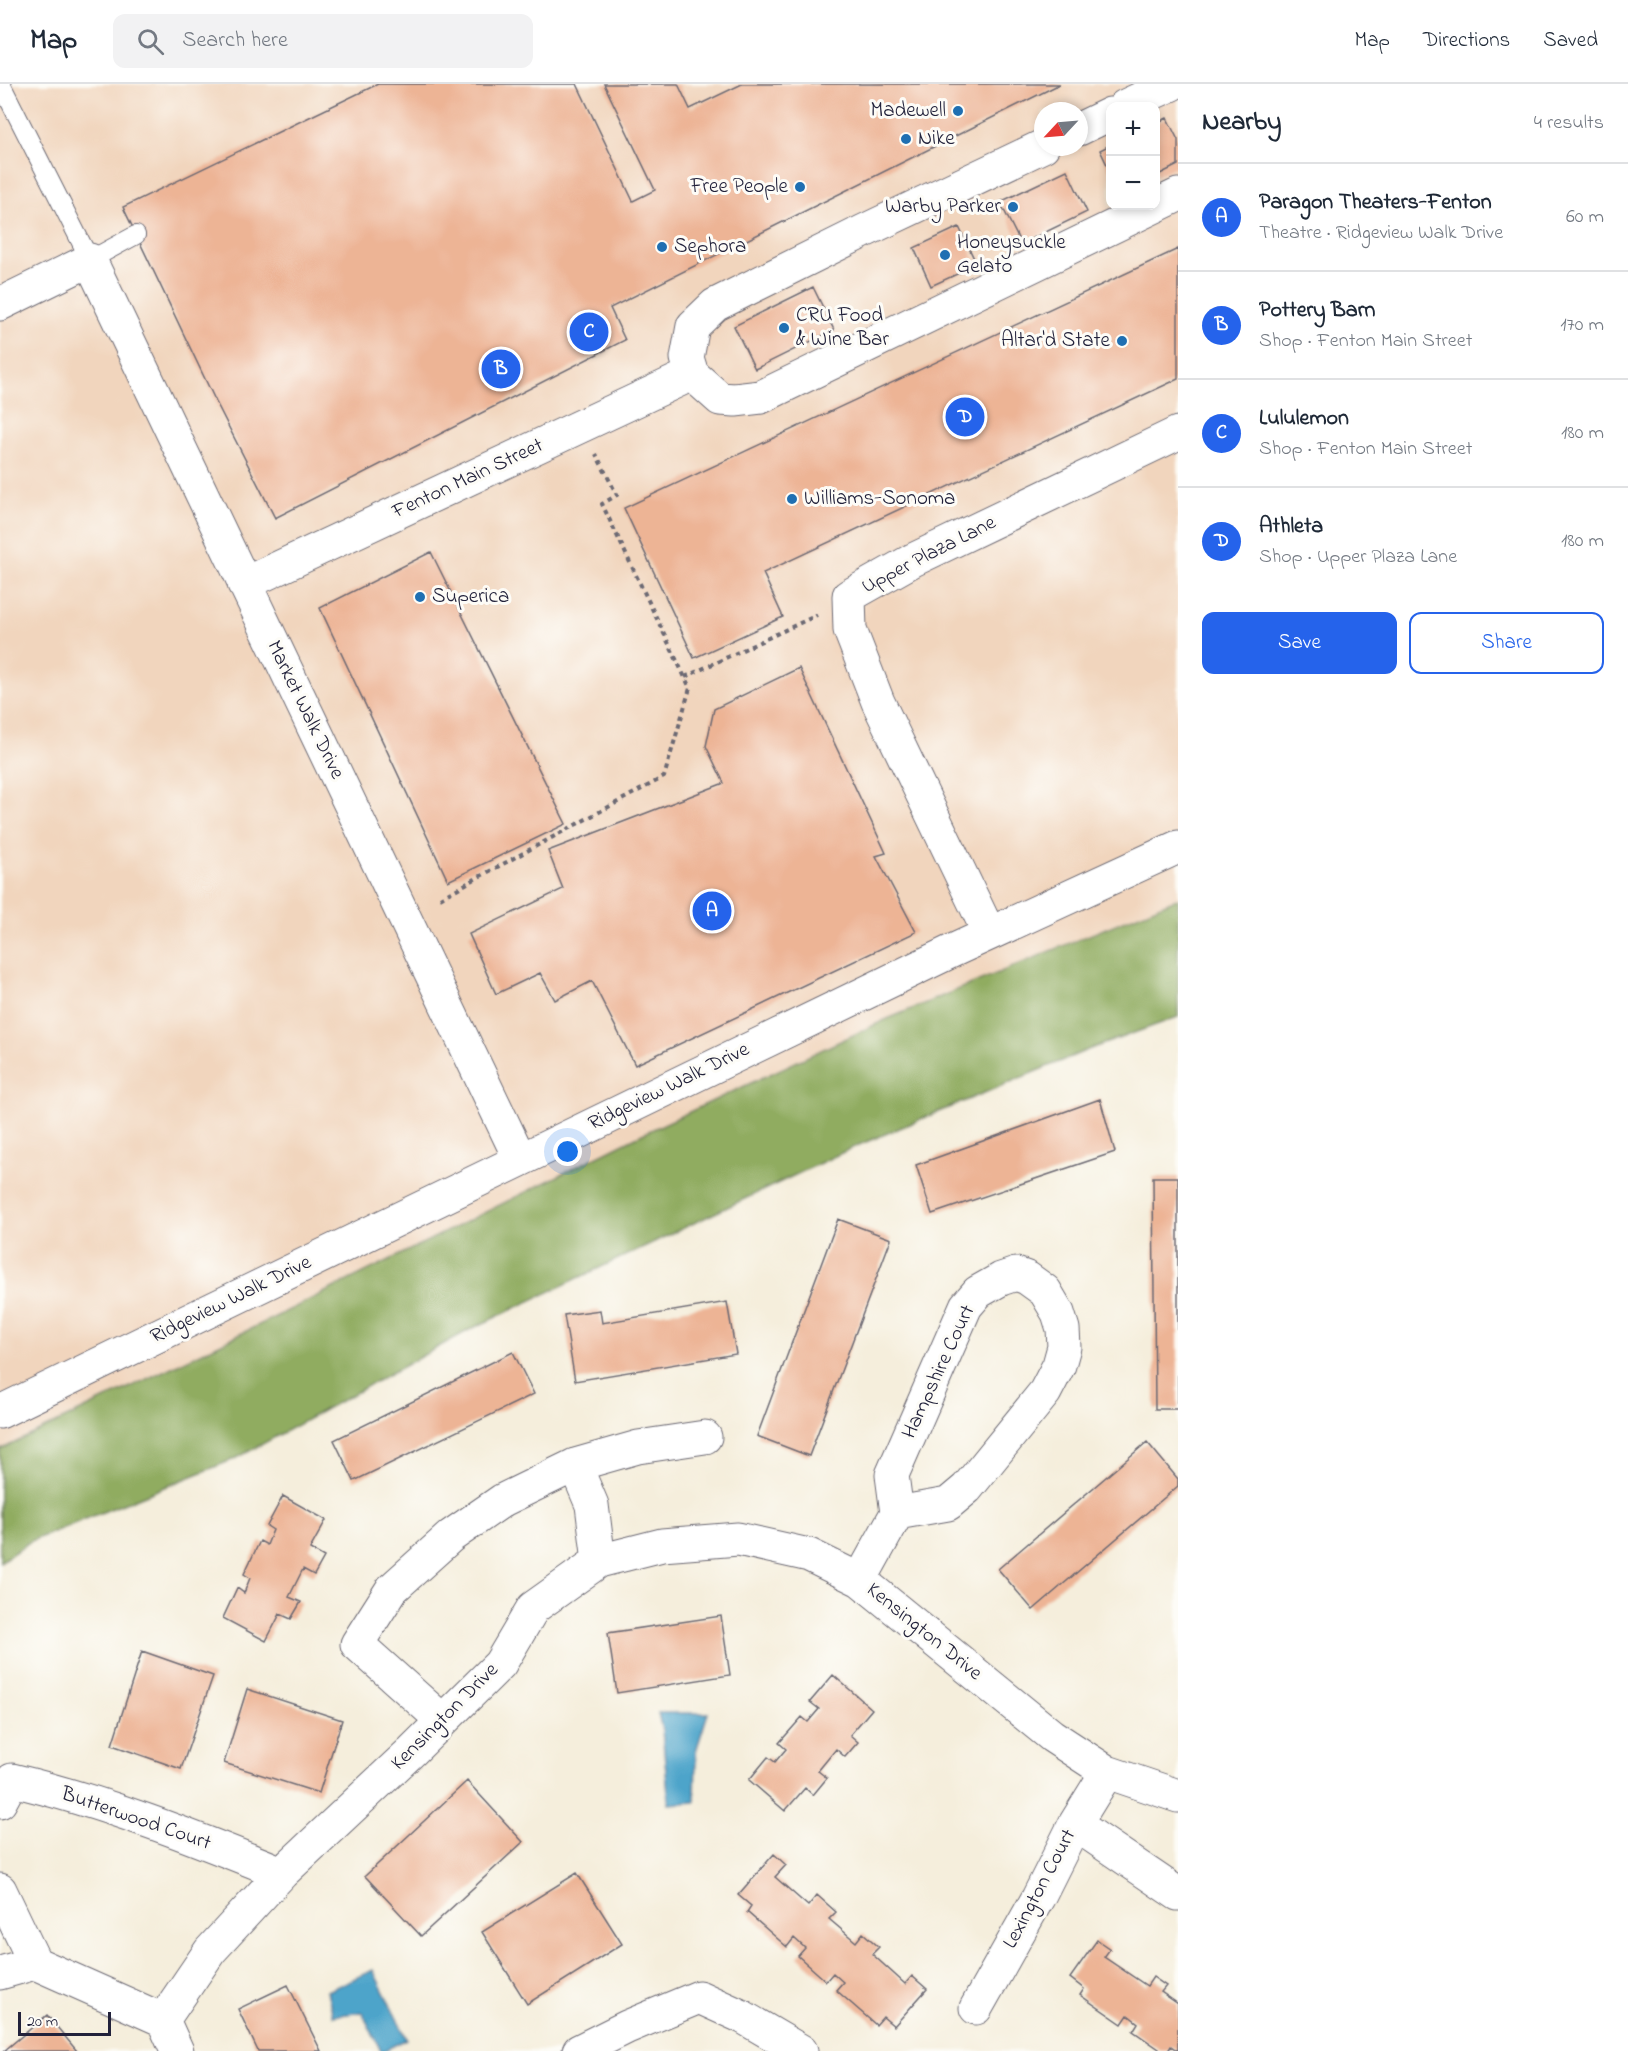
<!DOCTYPE html>
<meta charset="utf-8">
<style>
:root{--surface:#fff;--page:#f2f2f3;--text:#1f2937;--muted:#747a83;--line:#e0e1e3;--accent:#2563eb}
body{margin:0;font-family:"Indie Flower",sans-serif;background:var(--page);color:var(--text)}
.controls{position:absolute;right:18px;top:18px;display:grid;overflow:hidden;border-radius:12px;box-shadow:0 3px 9px #0003}
.controls button{width:54px;height:54px;display:grid;place-items:center;padding:0;border:0;border-bottom:2px solid var(--line);background:var(--surface);color:var(--text);font:30px sans-serif}
.compass{position:absolute;left:1034px;top:18px;width:54px;height:54px;border-radius:50%;background:var(--surface);box-shadow:0 3px 9px #0003;rotate:244deg}
.scale{position:absolute;left:18px;bottom:15px;width:93px;box-sizing:border-box;padding-left:6px;border:3px solid #22223b;border-top:0;font-size:16px;line-height:21px;white-space:nowrap;color:#22223b;-webkit-text-stroke:4px #fdfcf7;paint-order:stroke}
.you{position:absolute;left:568px;top:1068px;width:21px;height:21px;margin:-15px;border:4px solid #fff;border-radius:50%;background:#1a73e8;box-shadow:0 0 0 9px #1a73e833}
.badge{display:grid;place-items:center;width:39px;height:39px;border-radius:50%;background:var(--accent);color:#fff;font-size:20px;font-weight:700}
.pin{position:absolute;translate:-50% -50%;border:3px solid #fff;box-shadow:0 2px 6px #0006}
.list{margin:0;padding:0;list-style:none}
h2{display:flex;justify-content:space-between;align-items:center;height:78px;margin:0;padding:0 24px;font-size:26px}
h2 small{font-size:20px;font-weight:400;color:var(--muted)}
.list li{display:grid;grid-template-columns:39px 1fr auto;gap:18px;align-items:center;box-sizing:border-box;height:108px;padding:0 24px;border-top:2px solid var(--line)}
.list b{display:block;font-size:22px;white-space:nowrap}
.list p{margin:0;font-size:20px;white-space:nowrap;color:var(--muted)}
.list em{font-size:20px;font-style:normal;color:var(--muted)}
.actions{display:flex;gap:12px;padding:18px 24px}
.actions a{flex:1;padding:14px 0;border:2px solid var(--accent);border-radius:12px;text-align:center;font-size:21px;color:var(--accent)}
.actions .main{background:var(--accent);color:#fff}
.icon{flex:none;width:33px;height:33px;fill:none;stroke:currentColor;stroke-width:2;stroke-linecap:round;stroke-linejoin:round}
.map{position:relative;flex:none;width:1178px;height:1967px;overflow:hidden}
header{display:flex;align-items:center;gap:36px;box-sizing:border-box;height:84px;padding:0 30px;background:var(--surface);border-bottom:2px solid var(--line)}
header strong{font-size:28px}
nav{display:flex;gap:33px;margin-inline-start:auto;font-size:21px}
.search{width:420px;height:54px;background:var(--page);display:flex;align-items:center;gap:15px;box-sizing:border-box;padding:0 21px;border-radius:12px;color:var(--muted);font-size:22px}
main{display:flex}
aside{flex:1;background:var(--surface)}
.map>svg:first-child{display:block}
</style>
<header>
<strong>Map</strong>
<div class="search"><svg class="icon" aria-label="search" viewBox="0 0 24 24"><circle cx="10" cy="10" r="6"/><path d="M15 15l6 6"/></svg>Search here</div>
<nav><a>Map</a><a>Directions</a><a>Saved</a></nav>
</header>
<main>
<div class="map">
<svg width="1178" height="1967" viewBox="0 0 1178 1967">
<rect width="100%" height="100%" fill="#fdfcf7"/>
<filter id="ink" filterUnits="userSpaceOnUse"><feTurbulence type="fractalNoise" baseFrequency=".0167" numOctaves="2"/><feDisplacementMap in="SourceGraphic" scale="12" xChannelSelector="R" yChannelSelector="G"/><feConvolveMatrix kernelMatrix="1 2 1 2 8 2 1 2 1" color-interpolation-filters="sRGB"/></filter>
<filter id="wash" filterUnits="userSpaceOnUse"><feTurbulence type="fractalNoise" baseFrequency=".008" numOctaves="4" result="noise"/><feDisplacementMap in="SourceGraphic" scale="24" xChannelSelector="R" yChannelSelector="G"/><feGaussianBlur stdDeviation="1.35" result="paint"/><feColorMatrix in="noise" values="0 0 0 0 0 0 0 0 0 0 0 0 0 0 0 0 0 1.4 0 .05"/><feComposite in="paint" operator="in"/></filter>
<g filter="url(#wash)">
<rect width="100%" height="100%" fill="#f5eedc"/>
<path fill="#f1d5bd" fill-rule="evenodd" d="M0 0H1178V814L885 936 636 1053 267 1237 0 1366ZM1110 22H1156V122H1110ZM1043 27H1079V63H1043Z"/>
<path fill="#90ac60" stroke="#59674e" stroke-width="1.5" d="M1178 814V933L1090 965 854 1063 471 1245 237 1374 31 1457 0 1478V1366L267 1237 636 1053 885 936Z"/>
<path fill="#4ea4ca" stroke="#386382" stroke-width="1.5" d="M658 1629H708L696 1667 695 1718 669 1720 662 1646Z
M373 1886 407 1955 383 1967H381L362 1928 333 1932 327 1907Z"/>
<g id="blocks">
<path fill="#edb495" d="M378 0H577L633 117 655 106 604 0H678L690 25 742 0H1060L610 224 625 256 275 434 216 318 123 123Z
M1167 34 1178 56V81L1156 92V39Z
M1110 61V87L1100 66Z
M1067 86 1087 128 1021 160 1000 118Z
M959 143 977 181 931 202 914 164Z
M1178 165V295L763 489 783 533 694 574 624 424Z
M813 203 834 246 755 285 734 242Z
M431 468 566 740 448 797 320 524Z
M799 584 886 769 876 772 916 848 635 981 592 897 555 916 540 889 496 910 469 850 563 805 548 767 724 699 706 662 714 625Z
M1100 1015 1115 1068 932 1130 916 1081Z
M1153 1093H1178V1325H1155Z
M838 1135 891 1155 809 1372 757 1352Z
M727 1218 736 1270 575 1297 564 1231 600 1226 602 1239Z
M513 1268 534 1310 354 1397 334 1356Z
M1147 1358 1178 1395V1402L1033 1526 998 1485Z
M283 1412 326 1436 310 1465 324 1473 314 1491 303 1485 289 1513 301 1518 291 1535 280 1530 266 1557 223 1534 237 1504 244 1509 250 1494 244 1490 260 1457 267 1461 273 1446 267 1442Z
M721 1532 730 1591 617 1609 608 1549Z
M142 1567 213 1592 181 1685 112 1661Z
M833 1591 872 1625 850 1651 858 1658 845 1673 836 1665 818 1687 827 1694 813 1711 805 1704 785 1727 749 1696 768 1673 775 1678 786 1665 779 1659 802 1633 808 1638 819 1625 810 1618Z
M247 1605 342 1636 319 1709 224 1679Z
M467 1697 523 1758 421 1852 365 1792Z
M774 1770 786 1781 775 1793 808 1822 817 1811 836 1828 829 1835 856 1858 863 1849 879 1863 872 1870 905 1900 912 1892 927 1905 894 1942 883 1933 876 1941 836 1906 843 1898 833 1889 826 1897 798 1872 805 1864 794 1854 787 1863 747 1828 751 1822 738 1811Z
M577 1789 622 1860 527 1920 482 1848Z
M1097 1856 1110 1865 1104 1873 1147 1902 1153 1893 1166 1902 1161 1908 1178 1920V1967L1171 1962 1168 1967H1162L1133 1947 1138 1939 1128 1931 1122 1940 1080 1911 1084 1905 1070 1894Z
M288 1901 321 1967H258L238 1925Z
M47 1931 77 1967H4Z"/>
</g>
</g>
<g filter="url(#ink)">
<use href="#blocks" fill-opacity="0" stroke="#6c6973" stroke-width="1.5"/>
<g fill="none" stroke-linecap="round" stroke-linejoin="round">
<g stroke="#6c6973" stroke-width="20">
<path id="lane" d="M1 0 90 176 136 151"/>
</g>
<g stroke="#6c6973" stroke-width="35">
<path id="street" d="M1125 22 1172 0
M1079 45 1110 30
M1043 62 864 147 715 221 693 242 687 274 692 290 720 315 735 316 761 313 1178 111
M0 220 90 176 520 1075
M244 500 692 290
M989 849 878 618 850 546 849 512 913 476 1178 349
M0 1328 952 867 1178 763
M599 1477 592 1421 575 1381 638 1363 705 1353
M860 1496 897 1429 892 1391 966 1222 978 1208 1001 1195 1016 1190 1027 1194 1045 1207 1058 1229 1063 1245 1064 1263 1059 1281 1045 1308 967 1404 948 1420 897 1429
M442 1636 357 1560 392 1505 451 1452 503 1416 575 1381
M0 1718 12 1696C105 1718 193 1753 282 1789
M1075 1740 1178 1810
M0 1806 35 1879 163 1936
M0 1889 35 1879
M976 1924 1038 1814 1075 1740 1107 1688
M177 1967 163 1936 210 1867 282 1789 412 1667 500 1580 533 1524 599 1477 662 1461 738 1455 809 1471 860 1496 1052 1652 1107 1688 1178 1712
M579 1967 627 1943 699 1913 743 1933 801 1967"/>
</g>
<path stroke="#6c6973" stroke-width="4" stroke-dasharray="4.5 4.5" stroke-linecap="butt" d="M685 593 817 531
M440 814 664 693 690 604 602 420 617 411 596 370"/>
<use href="#lane" stroke="#fff" stroke-width="18"/>
<use href="#street" stroke="#fff" stroke-width="33"/>
</g>
</g>
<g fill="#1f6fb2" stroke="#fdfcf7" stroke-width="2">
<circle cx="958" cy="27" r="6"/>
<circle cx="906" cy="55" r="6"/>
<circle cx="800" cy="103" r="6"/>
<circle cx="1013" cy="123" r="6"/>
<circle cx="662" cy="163" r="6"/>
<circle cx="945" cy="171" r="6"/>
<circle cx="784" cy="244" r="6"/>
<circle cx="1122" cy="257" r="6"/>
<circle cx="792" cy="415" r="6"/>
<circle cx="420" cy="513" r="6"/>
</g>
<g text-anchor="middle" dominant-baseline="central" stroke-width="6" stroke-linejoin="round" paint-order="stroke">
<g font-size="21" fill="#22223b" stroke="#fdfcf7" text-anchor="start">
<text x="946" y="27" text-anchor="end">Madewell</text>
<text x="918" y="55">Nike</text>
<text x="788" y="103" text-anchor="end">Free People</text>
<text x="1001" y="123" text-anchor="end">Warby Parker</text>
<text x="957" y="159">Honeysuckle<tspan x="957" dy="24">Gelato</tspan></text>
<text x="674" y="163">Sephora</text>
<text x="796" y="232">CRU Food<tspan x="796" dy="24">&amp; Wine Bar</tspan></text>
<text x="1110" y="257" text-anchor="end">Altar'd State</text>
<text x="804" y="415">Williams-Sonoma</text>
<text x="432" y="513">Superica</text>
</g>
<g font-size="21" fill="#22223b" stroke="#fdfcf7">
<text transform="translate(468 395) rotate(-25)">Fenton Main Street</text>
<text transform="translate(929 471) rotate(-27)">Upper Plaza Lane</text>
<text transform="translate(305 626) rotate(64)">Market Walk Drive</text>
<text transform="translate(669 1003) rotate(-26)">Ridgeview Walk Drive</text>
<text transform="translate(231 1216) rotate(-26)">Ridgeview Walk Drive</text>
<text transform="translate(939 1288) rotate(-65)">Hampshire Court</text>
<text transform="translate(924 1548) rotate(39)">Kensington Drive</text>
<text transform="translate(445 1633) rotate(-45)">Kensington Drive</text>
<text transform="translate(136 1735) rotate(19)">Butterwood Court</text>
<text transform="translate(1040 1805) rotate(-62)">Lexington Court</text>
</g>
</g>
</svg>
<div class="controls">
<button>+</button>
<button>−</button>
</div>
<svg class="compass" viewBox="-18 -18 36 36"><path d="M0-13l5 13h-10z" fill="#e53935"/><path d="M0 13l5-13h-10z" fill="#747a83"/></svg>
<div class="scale">20 m</div>
<div class="you"></div>
<div class="pin badge" style="left:712px;top:827px">A</div>
<div class="pin badge" style="left:501px;top:285px">B</div>
<div class="pin badge" style="left:589px;top:248px">C</div>
<div class="pin badge" style="left:965px;top:333px">D</div>
</div>
<aside>
<h2>Nearby<small>4 results</small></h2>
<ul class="list">
<li><span class="badge">A</span><div><b>Paragon Theaters-Fenton</b><p>Theatre · Ridgeview Walk Drive</p></div><em>60 m</em></li>
<li><span class="badge">B</span><div><b>Pottery Barn</b><p>Shop · Fenton Main Street</p></div><em>170 m</em></li>
<li><span class="badge">C</span><div><b>Lululemon</b><p>Shop · Fenton Main Street</p></div><em>180 m</em></li>
<li><span class="badge">D</span><div><b>Athleta</b><p>Shop · Upper Plaza Lane</p></div><em>180 m</em></li>
</ul>
<div class="actions"><a class="main">Save</a><a>Share</a></div>
</aside>
</main>
